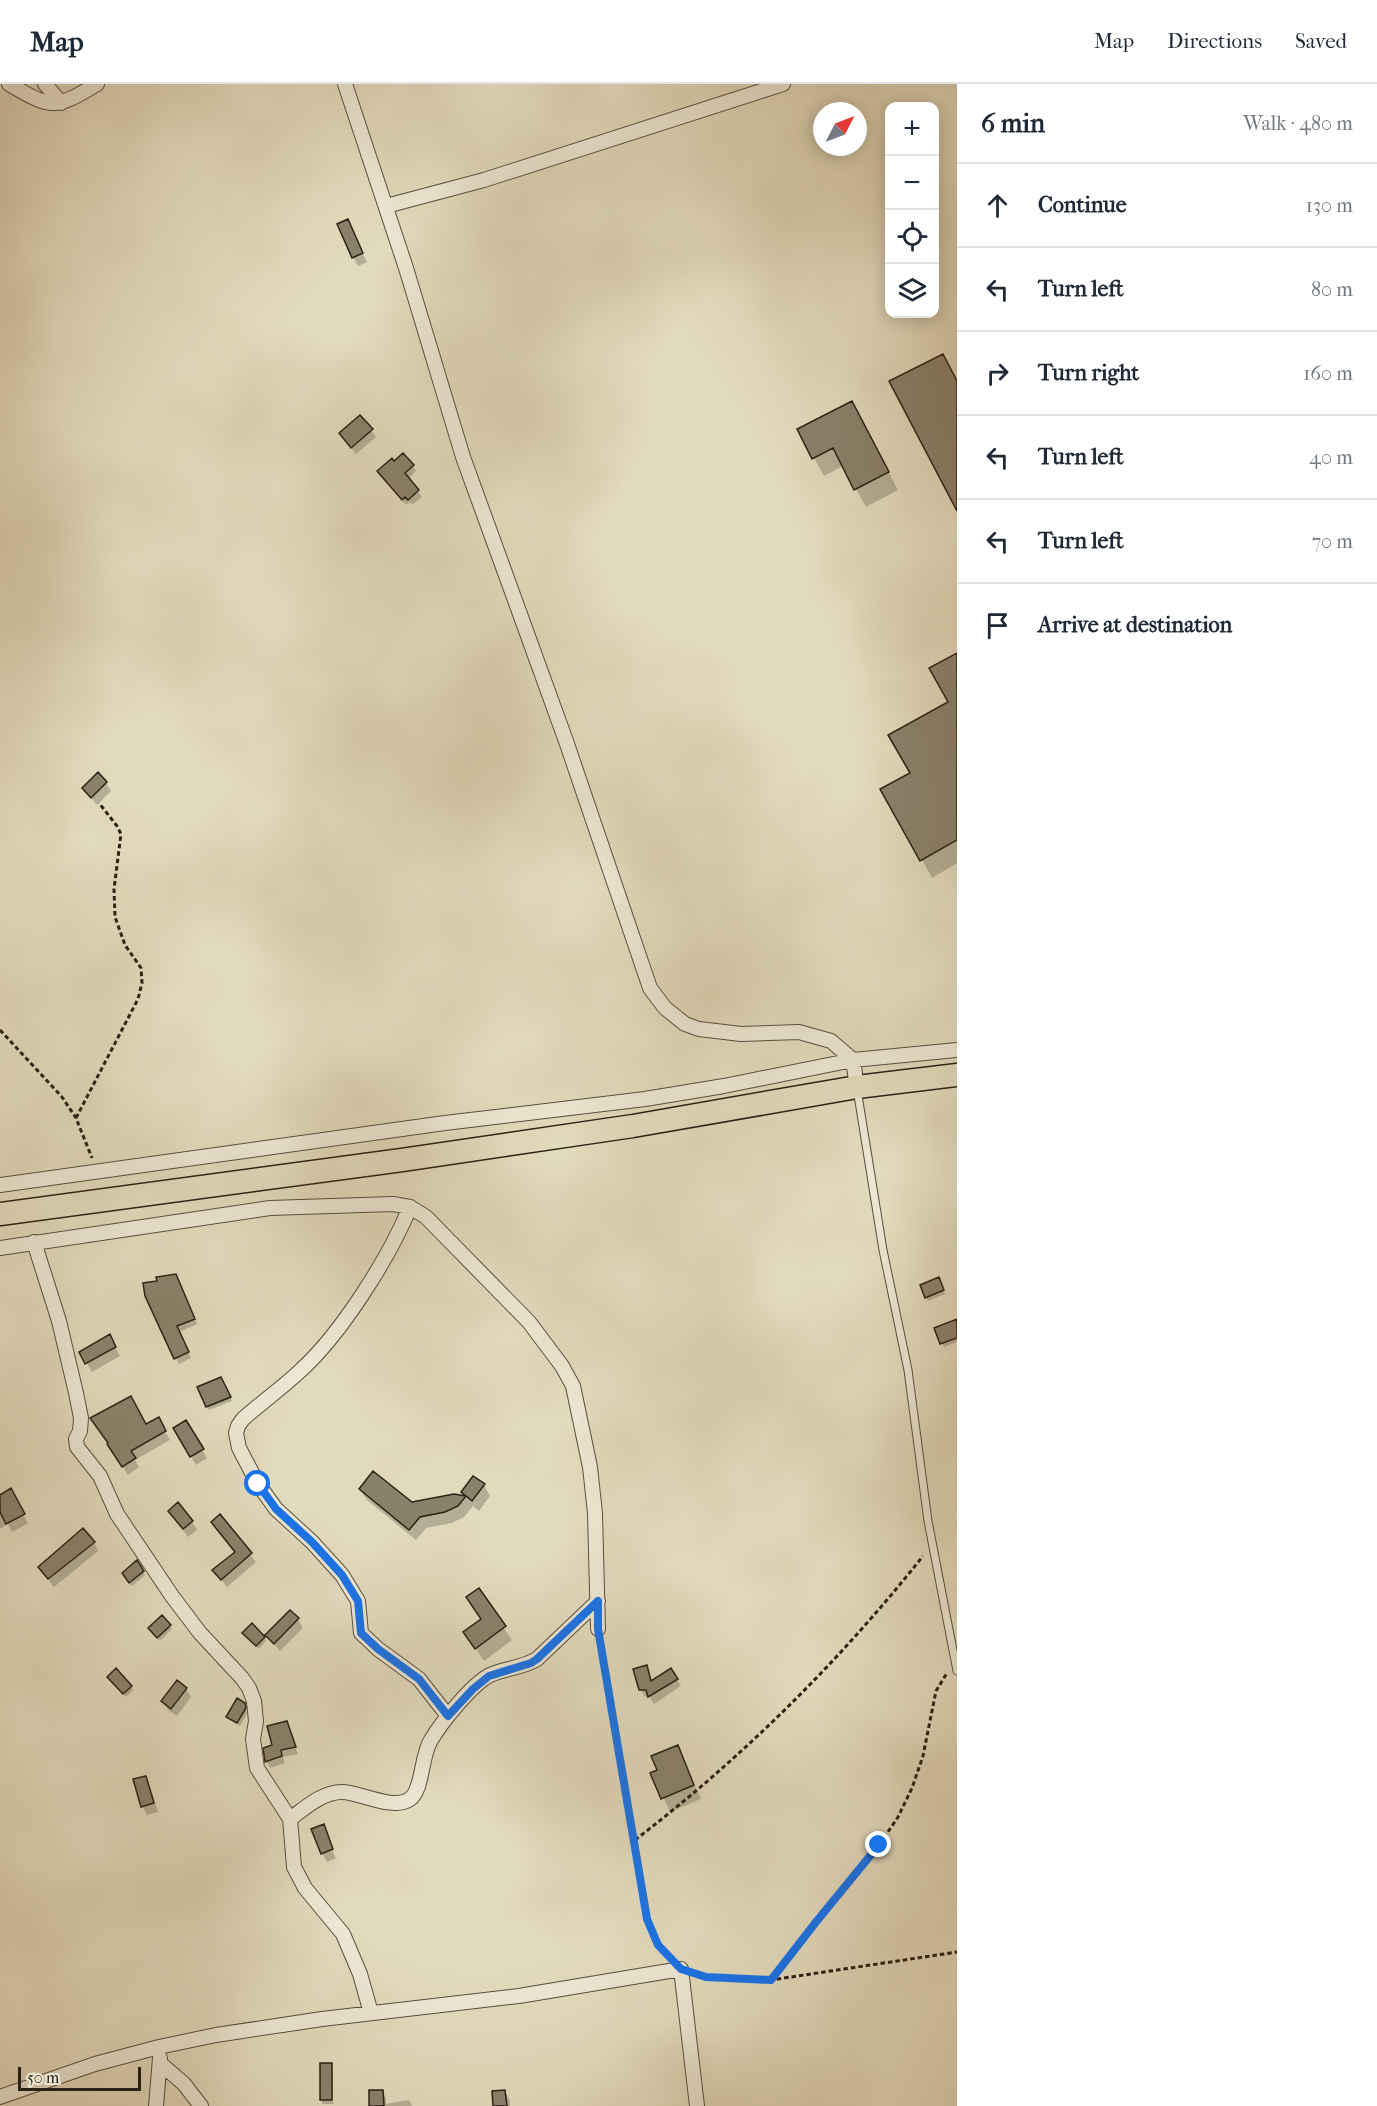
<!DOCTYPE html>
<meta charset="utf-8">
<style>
:root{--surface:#fff;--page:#f2f2f3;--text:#1f2937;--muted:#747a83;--line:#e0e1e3}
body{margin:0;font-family:"IM FELL French Canon",serif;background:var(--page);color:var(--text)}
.controls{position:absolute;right:18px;top:18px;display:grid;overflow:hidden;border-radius:12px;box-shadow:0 3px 15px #0003}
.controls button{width:54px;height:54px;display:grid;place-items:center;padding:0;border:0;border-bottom:2px solid var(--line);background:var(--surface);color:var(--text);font:30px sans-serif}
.compass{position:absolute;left:813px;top:18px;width:54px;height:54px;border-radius:50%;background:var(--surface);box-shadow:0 3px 15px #0003;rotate:48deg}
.scale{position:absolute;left:18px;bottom:15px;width:123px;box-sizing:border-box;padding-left:6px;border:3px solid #2a2014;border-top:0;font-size:16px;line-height:21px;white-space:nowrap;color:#2a2014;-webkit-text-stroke:4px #ece7d3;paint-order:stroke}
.stop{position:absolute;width:18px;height:18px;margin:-14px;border:4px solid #1a73e8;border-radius:50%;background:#fff}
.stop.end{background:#1a73e8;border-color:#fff;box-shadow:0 2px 6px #0008}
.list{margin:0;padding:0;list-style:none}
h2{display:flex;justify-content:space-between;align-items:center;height:78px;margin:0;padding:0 24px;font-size:26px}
h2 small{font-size:20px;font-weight:400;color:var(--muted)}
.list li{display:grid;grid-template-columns:39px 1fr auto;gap:18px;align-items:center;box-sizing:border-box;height:84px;padding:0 24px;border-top:2px solid var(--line)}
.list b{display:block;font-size:22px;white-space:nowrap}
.list em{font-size:20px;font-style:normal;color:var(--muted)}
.icon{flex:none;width:33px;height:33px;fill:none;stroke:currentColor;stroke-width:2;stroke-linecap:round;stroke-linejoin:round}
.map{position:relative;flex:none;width:957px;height:2022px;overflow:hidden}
header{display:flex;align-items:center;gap:36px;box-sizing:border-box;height:84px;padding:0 30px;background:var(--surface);border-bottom:2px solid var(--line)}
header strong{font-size:28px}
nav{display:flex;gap:33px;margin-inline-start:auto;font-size:21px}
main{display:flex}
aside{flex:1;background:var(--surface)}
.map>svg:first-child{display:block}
</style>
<header>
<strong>Map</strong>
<nav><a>Map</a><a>Directions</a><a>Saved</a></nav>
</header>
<main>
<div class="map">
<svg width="957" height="2022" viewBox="0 0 957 2022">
<rect width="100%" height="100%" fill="#e2dabc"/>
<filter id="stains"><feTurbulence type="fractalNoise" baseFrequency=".00333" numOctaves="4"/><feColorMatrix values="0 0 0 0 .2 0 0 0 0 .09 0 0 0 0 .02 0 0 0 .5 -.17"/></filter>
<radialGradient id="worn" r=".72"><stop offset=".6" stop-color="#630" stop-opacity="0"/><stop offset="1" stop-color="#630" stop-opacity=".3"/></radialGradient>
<path fill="#0003" d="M350 144 367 178 358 182 353 173Z
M861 336 898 406 866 423 843 382 824 392 799 346Z
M371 346 376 353 356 370 341 350Z
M394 379 412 381 416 387 408 395 422 413 412 421 410 418 406 421 382 393Z
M957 570V779L932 794 883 706 912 690 950 618Z
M106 699 111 707 97 721 84 705Z
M178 1197 197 1240 179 1248 191 1274 179 1280 146 1212Z
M940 1198 945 1210 928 1217 926 1213Z
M957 1236V1258L944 1263 942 1259Z
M109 1252 120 1272 92 1288 81 1269Z
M220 1295 232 1317 209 1326 199 1303Z
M158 1335 170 1356 135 1376 139 1383 128 1391 92 1336 146 1342Z
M186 1338 207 1374 196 1381 175 1345Z
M484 1401 490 1412 479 1427 473 1422 464 1433 452 1439 426 1444 416 1456 367 1416 360 1406 411 1420 454 1412 466 1414 463 1408Z
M10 1406 28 1439 12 1448 8 1440 0 1445V1412Z
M169 1427 192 1438 197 1446 188 1453Z
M219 1432 256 1478 227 1503 214 1486 235 1469 213 1438Z
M94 1458 98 1467 54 1503 39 1483Z
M137 1479 145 1491 132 1502 126 1493Z
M478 1506 512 1556 484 1577 465 1548 482 1536Z
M298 1535 303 1544 280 1567 267 1551Z
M170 1542 172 1545 160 1557 152 1548Z
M246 1553H264L266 1557 259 1565Z
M646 1583 652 1598 671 1586 681 1602 654 1620 649 1612 645 1613 641 1605Z
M111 1597 131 1603 133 1606 126 1613Z
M186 1605 191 1613 177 1632 168 1626 163 1617Z
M244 1620 247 1629 240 1642 230 1636 228 1633Z
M287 1639 298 1670 283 1673 285 1679 270 1684 267 1677Z
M677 1663 701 1715 670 1728 652 1689 659 1686Z
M145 1693 150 1702 158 1728 147 1731 142 1722Z
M325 1749 335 1773 337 1774 327 1778 322 1769Z
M331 1980 333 1984V2020H323L321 2016Z
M382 2007 386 2014V2020L409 2016 412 2022H371Z
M505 2008 510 2016V2022H495Z"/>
<path fill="#8a816b" stroke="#2a2014" stroke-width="1.5" d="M348 135 363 169 352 174 337 140Z
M943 270 957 297V427L889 297Z
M852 317 889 388 854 406 833 364 812 375 797 345Z
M360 331 373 345 351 364 339 349Z
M403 369 414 381 405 389 419 406 408 416 405 413 402 416 377 387 392 374 394 377Z
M957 569V756L920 777 880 705 910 689 888 651 948 618 929 584Z
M98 688 107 698 91 714 82 704Z
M176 1190 195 1235 177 1242 189 1268 174 1275 145 1212 143 1199 157 1197 156 1193Z
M939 1193 944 1206 925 1214 920 1201Z
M957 1235V1254L940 1260 934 1244Z
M110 1250 116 1263 85 1280 79 1268Z
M221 1293 231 1313 206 1323 197 1303Z
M131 1312 146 1340 159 1333 166 1347 131 1367 136 1374 122 1383 107 1360 108 1359 90 1334Z
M186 1336 204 1365 190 1373 173 1344Z
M373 1387 412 1418 454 1410 466 1412 461 1408 473 1392 485 1400 472 1417 466 1412 458 1422 445 1428 420 1433 409 1446 359 1405Z
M11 1404 25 1430 6 1440 0 1428V1411Z
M178 1418 193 1437 183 1445 168 1427Z
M220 1430 252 1469 221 1496 212 1486 235 1468 211 1438Z
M83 1444 95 1458 48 1495 38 1483Z
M137 1476 144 1487 129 1499 122 1489Z
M479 1504 506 1542 475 1565 463 1548 481 1535 466 1513Z
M290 1526 299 1534 274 1560 265 1551Z
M162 1531 171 1541 157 1554 148 1544Z
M252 1539 265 1553 256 1562 242 1549Z
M647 1581 651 1597 671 1584 678 1595 648 1613 646 1606H639L633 1585Z
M116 1584 132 1602 123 1610 107 1593Z
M177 1596 187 1604 171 1625 161 1617Z
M237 1614 245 1619 246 1624 237 1639 226 1633Z
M287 1637 296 1663 281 1666 282 1672 265 1678 263 1664 272 1661 267 1642Z
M678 1661 694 1701 661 1715 650 1689 657 1686 651 1672Z
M146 1692 154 1719 141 1723 133 1695Z
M324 1740 333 1765 321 1770 311 1745Z
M320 1979H332V2016H320Z
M369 2006H383L384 2022H369Z
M505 2006 507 2022H493L492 2007Z"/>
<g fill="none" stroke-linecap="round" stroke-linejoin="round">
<g stroke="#584e3e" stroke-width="9">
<path id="service" d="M857 1005 883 1166 908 1286 928 1437 957 1587"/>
</g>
<g stroke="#584e3e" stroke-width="16">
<path id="minor" d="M9 0C52 25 54 26 97 0
M45 0 61 19
M345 0 406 184 463 373 566 657 650 904 665 924 685 940 699 945 741 950 799 948 831 957 853 976 857 1003
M386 122 484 96 783 0
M0 1101 445 1039 645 1015 724 1002 853 976 957 966
M410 1123C389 1174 341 1250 300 1287 282 1304 262 1318 243 1335L238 1342 236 1349 239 1364 258 1400 276 1425 312 1458 342 1491 358 1517 361 1549 378 1565 419 1595 448 1632
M34 1158 59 1237 76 1309 81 1334 80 1347 76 1355 77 1363 100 1392 117 1430 172 1512 200 1549 242 1594 249 1604 254 1617 256 1637 253 1655 257 1684 290 1735 294 1783 305 1804 343 1850 360 1890 371 1929
M0 1164 270 1124 393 1120 410 1123 426 1133 529 1238 562 1282 573 1302 590 1383 595 1429 598 1545
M290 1735C305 1724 322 1708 342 1708 360 1708 393 1727 410 1715 423 1706 421 1671 431 1656 441 1639 472 1600 490 1591 505 1584 523 1584 537 1575L598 1517
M160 1979 184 2000 201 2022
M0 2013 95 1980 159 1963 216 1951 322 1935 519 1912 681 1885 697 2022
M156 2022 160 1974"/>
</g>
<g stroke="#2a2014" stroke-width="25">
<path id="trunk" d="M0 1130 402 1076 633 1042 857 1003 957 991"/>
</g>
<path stroke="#2a2014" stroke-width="3" stroke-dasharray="4.5 3" stroke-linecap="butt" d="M0 946 62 1013 76 1034 92 1074
M76 1034 138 915 142 899 141 884 125 861 115 833 114 805 121 750 117 742 99 719
M601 1558 647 1835 659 1861 668 1872
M635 1756C742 1674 839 1578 923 1472
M695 1890 706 1894 771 1896 957 1868
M772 1895 816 1838 879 1761 898 1733 912 1704 923 1672 936 1607 947 1589"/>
<use href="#service" stroke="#ece7d3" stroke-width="7"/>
<use href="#minor" stroke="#ece7d3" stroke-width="14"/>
<use href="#trunk" stroke="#e2dabc" stroke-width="22"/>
</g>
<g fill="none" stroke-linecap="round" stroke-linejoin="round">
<path stroke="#1a73e8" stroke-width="8" d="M258 1400 276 1425 312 1458 342 1491 358 1517 361 1549 378 1565 419 1595 448 1632 473 1605 489 1592 531 1579 537 1575 598 1517V1545L647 1835 658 1861 681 1885 706 1893 771 1896 816 1838 879 1761"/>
</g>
<rect width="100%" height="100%" filter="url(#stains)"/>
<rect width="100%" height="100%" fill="url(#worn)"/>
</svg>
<div class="controls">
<button>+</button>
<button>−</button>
<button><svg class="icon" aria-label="locate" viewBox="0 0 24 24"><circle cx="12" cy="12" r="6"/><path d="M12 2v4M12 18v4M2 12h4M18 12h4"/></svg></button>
<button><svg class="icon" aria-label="layers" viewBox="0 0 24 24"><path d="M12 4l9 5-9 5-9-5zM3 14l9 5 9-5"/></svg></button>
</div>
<svg class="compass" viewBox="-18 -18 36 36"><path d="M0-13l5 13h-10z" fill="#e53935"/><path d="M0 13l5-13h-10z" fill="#747a83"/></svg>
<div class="scale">50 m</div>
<div class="stop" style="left:258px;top:1400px"></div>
<div class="stop end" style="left:879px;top:1761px"></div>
</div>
<aside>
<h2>6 min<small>Walk · 480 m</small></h2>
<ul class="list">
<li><svg class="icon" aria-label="ahead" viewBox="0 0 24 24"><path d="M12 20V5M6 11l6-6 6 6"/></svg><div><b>Continue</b></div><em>130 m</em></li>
<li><svg class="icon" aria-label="left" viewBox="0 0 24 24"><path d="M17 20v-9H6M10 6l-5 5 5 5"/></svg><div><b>Turn left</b></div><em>80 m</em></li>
<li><svg class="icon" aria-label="right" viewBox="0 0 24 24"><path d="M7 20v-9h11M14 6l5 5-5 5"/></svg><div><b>Turn right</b></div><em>160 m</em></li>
<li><svg class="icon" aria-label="left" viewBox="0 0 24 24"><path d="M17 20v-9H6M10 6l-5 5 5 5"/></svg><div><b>Turn left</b></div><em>40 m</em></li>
<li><svg class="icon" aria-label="left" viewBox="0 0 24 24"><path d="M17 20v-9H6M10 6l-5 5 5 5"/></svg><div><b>Turn left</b></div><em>70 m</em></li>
<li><svg class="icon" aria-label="arrive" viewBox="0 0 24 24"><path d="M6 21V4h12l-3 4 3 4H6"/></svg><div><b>Arrive at destination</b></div></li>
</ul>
</aside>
</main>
